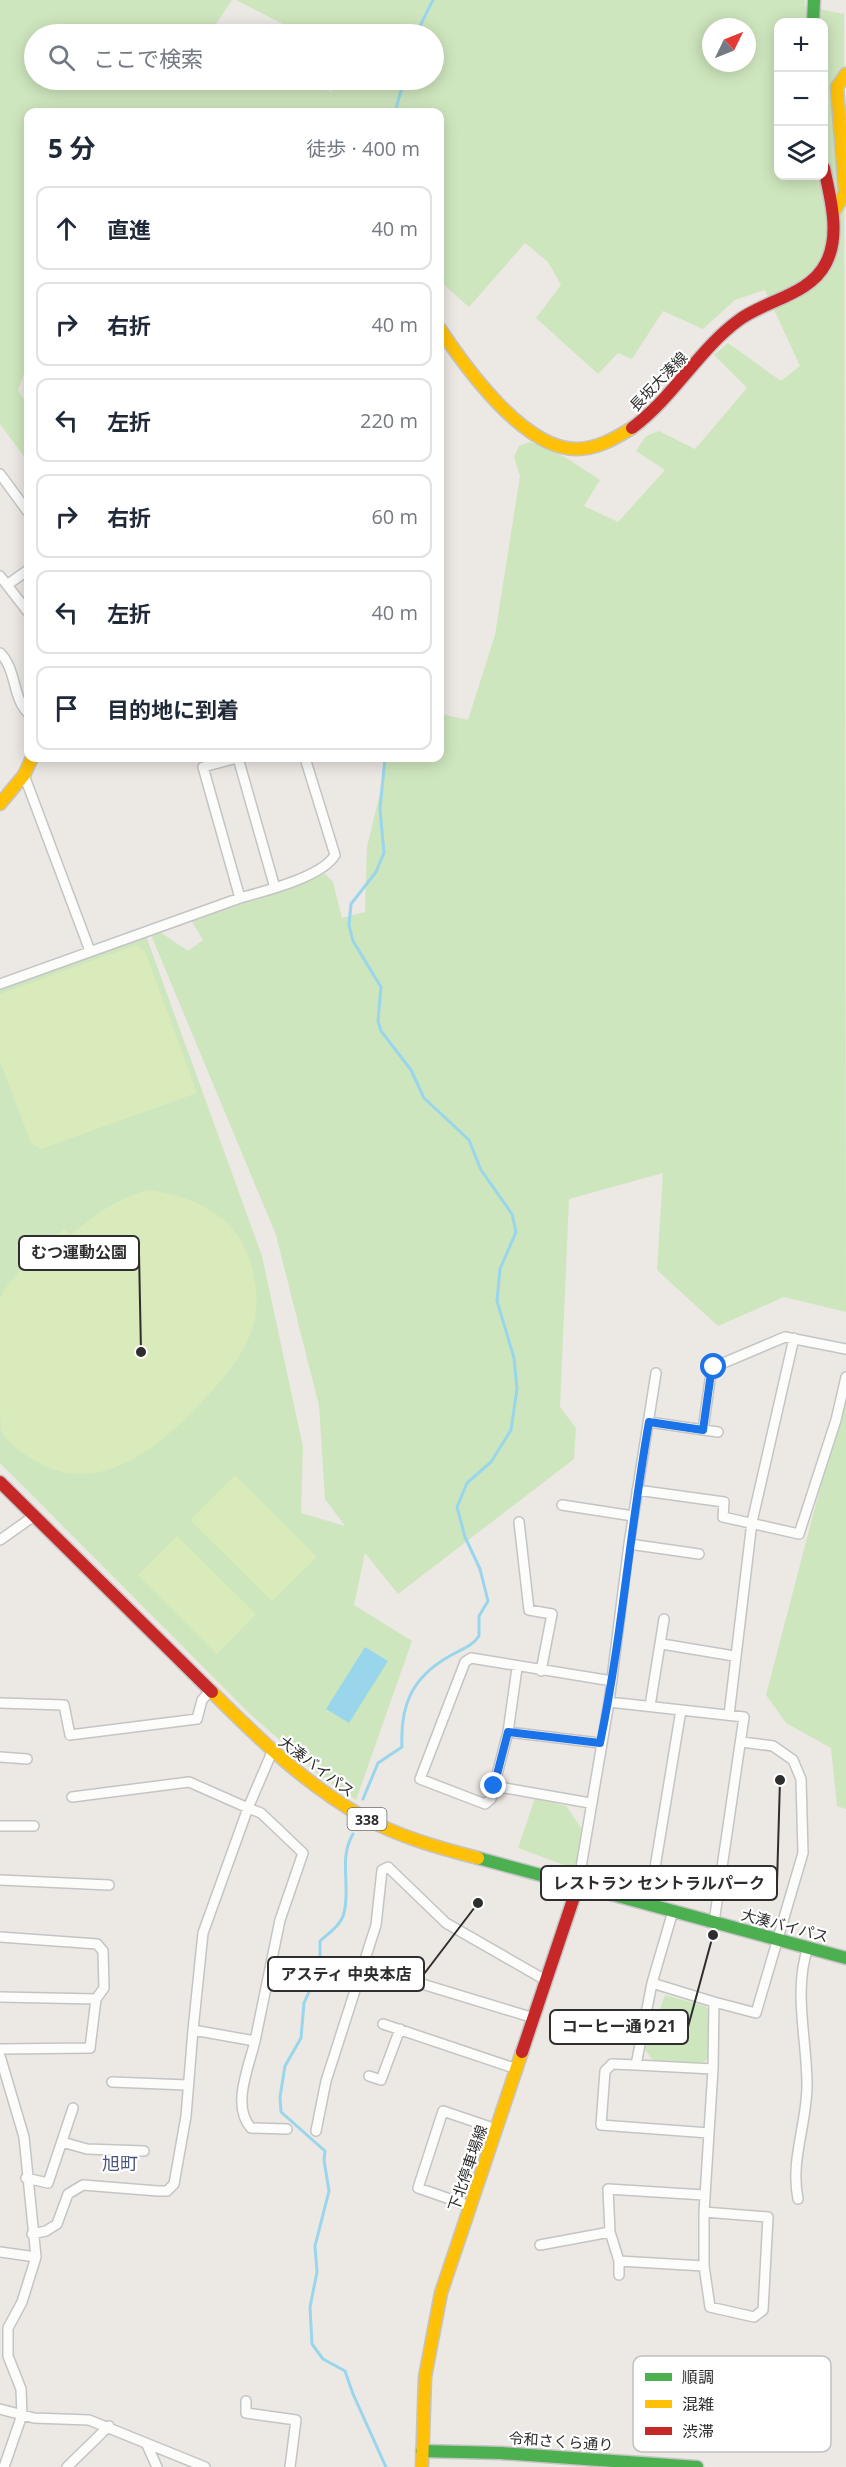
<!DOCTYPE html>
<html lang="ja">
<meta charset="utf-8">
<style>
:root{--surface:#fff;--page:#f6f6f7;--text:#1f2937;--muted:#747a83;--line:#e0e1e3}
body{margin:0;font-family:"Open Sans","Noto Sans JP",sans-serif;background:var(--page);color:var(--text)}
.controls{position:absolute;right:18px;top:18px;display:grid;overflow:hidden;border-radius:12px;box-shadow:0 3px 15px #0003}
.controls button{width:54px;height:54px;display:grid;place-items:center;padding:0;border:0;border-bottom:2px solid var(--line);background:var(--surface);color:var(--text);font:30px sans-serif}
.compass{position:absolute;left:702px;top:18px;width:54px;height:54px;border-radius:50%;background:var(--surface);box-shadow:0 3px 15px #0003;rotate:47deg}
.stop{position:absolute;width:18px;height:18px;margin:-14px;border:4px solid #1a73e8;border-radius:50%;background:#fff}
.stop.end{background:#1a73e8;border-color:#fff;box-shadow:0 2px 6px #0008}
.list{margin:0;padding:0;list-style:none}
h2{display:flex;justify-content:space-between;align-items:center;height:78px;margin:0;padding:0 24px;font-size:26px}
h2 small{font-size:20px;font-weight:400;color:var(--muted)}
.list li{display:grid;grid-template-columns:39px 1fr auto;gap:18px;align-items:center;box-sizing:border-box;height:84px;margin:0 12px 12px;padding:0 12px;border:2px solid var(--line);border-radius:12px}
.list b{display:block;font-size:22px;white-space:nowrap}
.list em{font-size:20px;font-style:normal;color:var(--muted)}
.icon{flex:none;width:33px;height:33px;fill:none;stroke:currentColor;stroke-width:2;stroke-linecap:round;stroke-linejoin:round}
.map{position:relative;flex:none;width:846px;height:2467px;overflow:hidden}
.search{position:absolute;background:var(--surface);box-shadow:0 3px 15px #0003;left:24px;top:24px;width:420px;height:66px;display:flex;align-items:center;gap:15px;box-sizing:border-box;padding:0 21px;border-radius:33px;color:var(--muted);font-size:22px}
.panel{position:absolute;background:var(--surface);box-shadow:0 3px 15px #0003;left:24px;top:108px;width:420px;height:654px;border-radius:12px}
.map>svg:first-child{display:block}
</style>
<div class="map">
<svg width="846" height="2467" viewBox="0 0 846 2467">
<rect width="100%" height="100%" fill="#ece8e4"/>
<path fill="#cee6be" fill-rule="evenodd" d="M0 0H232L212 30 221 34H34V80H308L332 92 335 80H434V34H302L236 0H805V6L844 14 846 1312 784 1297 718 1326 657 1270 663 1173 569 1199 560 1407 576 1428 574 1459 398 1594 365 1553 354 1605 412 1641 356 1800 318 1774 249 1713 0 1463V987L145 933 262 1256 303 1447 301 1513 345 1526 325 1499 319 1406 276 1235 151 935 160 932 188 951 203 940 191 920 325 874 333 882 342 918 365 912 367 847 385 772 382 758H440V709L445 715 468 720 495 635 520 476 514 457 519 446 530 442 565 457 600 480 584 506 618 522 665 470 636 451 646 436 659 431 695 449 747 388 714 355 728 343 781 381 800 366 765 290 735 300 703 329 663 311 632 359 618 353 598 374 536 318 561 285 548 262 525 243 469 307 444 285 440 266V112H28V369L25 371 18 390 28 406V462L0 424ZM778 22H824V176H778ZM711 27H747V63H711Z
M846 1389V1809L837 1806 831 1748 786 1723 766 1695Z
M535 1798 566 1806 582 1829 575 1869 518 1848Z
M665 1995 705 2006 709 2010V2058L701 2064 653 2060 645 2050Z"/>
<path fill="#d9eabb" d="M136 945 145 951 197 1093 41 1149 31 1143 0 1061V994Z
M149 1190C193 1197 235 1213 250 1261 256 1280 259 1303 254 1323 244 1358 220 1383 196 1408 154 1451 96 1498 34 1460 22 1453 7 1444 1 1430 0 1420 0 1388 0 1376 0 1357 0 1315 0 1299 5 1281 50 1242 64 1229L71 1235C96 1214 117 1198 149 1190Z
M235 1475 317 1557 272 1601 190 1520Z
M177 1536 256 1614 217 1654 138 1575Z"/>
<path fill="#99d6ec" d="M365 1647 388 1661 349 1723 326 1709Z"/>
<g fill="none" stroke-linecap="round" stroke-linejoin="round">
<path stroke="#99d6ec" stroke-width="3" d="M416 34 433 0
M395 112 404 80
M363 1799 378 1763 402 1747C400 1705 412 1678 448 1657 459 1650 472 1647 479 1636V1616L488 1601 480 1569 465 1537 457 1507 467 1483 491 1462 511 1430 517 1389 514 1358 497 1301 500 1269 516 1232 512 1214 481 1170 469 1140 424 1098 411 1070 381 1031 378 1021 381 987 353 941 349 925 351 904 376 872 384 853 380 809 385 758
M353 1834C338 1859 351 1886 344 1913 341 1925 329 1933 320 1941V1958L317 1974 304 2003 301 2038 285 2066 280 2097 281 2112 325 2151 324 2160 329 2191 315 2246 317 2272 310 2307 312 2344 323 2359 345 2371 353 2394 386 2467"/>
<g stroke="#c5c4c5" stroke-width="12">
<path id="street" d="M0 474 28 512
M0 576 28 612
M7 585 28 570
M0 653C17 670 12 697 28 713
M237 758 203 767 240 898
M238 758 275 888
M24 775 90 951
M0 984 240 898C265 891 322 877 335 855L305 758
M649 1422 718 1432
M703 1430 711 1373 714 1367 785 1337 846 1349
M637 1490 724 1502 723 1517 799 1534 836 1420 846 1377
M562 1505 633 1516
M519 1522 529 1610 552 1614 541 1671
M0 1540 34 1516
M629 1544 699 1554
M662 1644 734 1656
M609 1702 744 1717 714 1922
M0 1703 64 1705 70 1735 197 1719 202 1700 210 1691
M650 1706 664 1619
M729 1715 752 1522 794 1338
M508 1732 600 1743
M0 1757 27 1759
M494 1786 508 1732 517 1668
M72 1797 189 1782 248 1808 272 1752
M590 1803 494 1786 491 1799 485 1804 420 1779 465 1662 471 1658 612 1681
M248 1808 261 1813 303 1853 280 1920 255 2041 193 2030 203 1933Z
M0 1826H34
M0 1880 109 1885
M578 1885 609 1702 629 1544 656 1373
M649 1904 681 1710
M673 1911 652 1983 636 2065 612 2064 605 2071 601 2125 709 2133
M0 1937 97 1944 103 1951 104 1988 96 1999 0 1997
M363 1966 534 2018
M652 1983 714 2002
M383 2024 517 2069
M255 2041C249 2067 231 2106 251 2128L287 2129
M0 2049 90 2048 96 1999
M0 2056 24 2137 36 2257 22 2302 8 2328V2356L21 2389 22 2415 4 2467
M636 2065 713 2069
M369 2076 381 2080 400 2029
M112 2082 187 2085
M316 2131 326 2081 376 1925 382 1870 388 1867 446 1923 547 1981
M62 2142 87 2149 144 2151
M26 2178 48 2183 73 2108
M798 2199C790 2160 807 2124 807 2085 807 2039 793 1991 808 1947
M470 2206 418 2188 443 2111 496 2129
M704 2212 713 2069 714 2002 756 2013 803 1853 801 1779 793 1760 773 1746 742 1742
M704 2212 768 2217 763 2310 754 2317 710 2307 704 2266Z
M32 2234 46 2231 57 2224 68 2194 83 2185 158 2191H167L174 2184 186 2116 193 2030
M540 2245 610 2232
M0 2252 36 2257
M619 2261 704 2266
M619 2275V2261L610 2232 608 2189 704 2195
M246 2401V2413L296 2420 290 2467
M0 2409 34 2418 89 2420 205 2467
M147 2445 157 2467
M67 2467 109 2426"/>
</g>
<g stroke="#c5c4c5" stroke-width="15">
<path id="fast" d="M813 22 814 0
M478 1858 846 1958
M422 2451 501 2453 697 2467"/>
</g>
<g stroke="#c5c4c5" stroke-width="15">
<path id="slow" d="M833 213 845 193 837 87 846 74
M440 329C466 368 524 449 576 449 597 449 614 439 632 428
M0 804 24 775 32 758
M212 1692C259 1739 306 1785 365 1818 400 1837 439 1848 478 1858
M422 2467 425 2377 441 2293 522 2052"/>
</g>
<g stroke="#c5c4c5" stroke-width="15">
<path id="jam" d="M632 428C673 398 699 349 739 320 766 300 810 295 826 263 841 234 830 197 824 168
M0 1482 212 1692
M522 2052 578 1885"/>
</g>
<use href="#street" stroke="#fcfcfb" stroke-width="9"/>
<use href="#fast" stroke="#4caf50" stroke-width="12"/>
<use href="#slow" stroke="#ffc107" stroke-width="12"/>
<use href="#jam" stroke="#c62828" stroke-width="12"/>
</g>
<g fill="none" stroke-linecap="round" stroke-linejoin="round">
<path stroke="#1a73e8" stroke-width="8" d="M494 1786 508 1732 600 1743C622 1637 630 1528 649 1422L703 1430 711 1373 714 1367"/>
</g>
<g text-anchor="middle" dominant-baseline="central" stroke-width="4.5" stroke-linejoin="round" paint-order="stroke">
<rect fill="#fff" stroke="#6d6d6d" stroke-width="1.5" x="347.5" y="1808" width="39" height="22" rx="4.5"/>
<g font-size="14" font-weight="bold" fill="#2e2e2e">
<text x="367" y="1819">338</text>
</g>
<g font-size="15" fill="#2e2e2e" stroke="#fff">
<text transform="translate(658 381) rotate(-46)">長坂大湊線</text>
<text transform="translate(317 1766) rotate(37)">大湊バイパス</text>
<text transform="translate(785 1925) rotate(15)">大湊バイパス</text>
<text transform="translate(467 2168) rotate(-71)">下北停車場線</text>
<text transform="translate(561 2441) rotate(4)">令和さくら通り</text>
</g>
<g font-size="18" fill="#4d5680" stroke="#fff">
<text x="120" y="2163">旭町</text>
</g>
</g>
<rect x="633" y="2356" width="198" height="96" rx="9" fill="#fff" stroke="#c0c0c0" stroke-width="1.5"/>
<rect x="645" y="2373" width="27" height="8" fill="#4caf50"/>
<rect x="645" y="2400" width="27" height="8" fill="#ffc107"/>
<rect x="645" y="2427" width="27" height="8" fill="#c62828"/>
<g font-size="16" fill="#2e2e2e">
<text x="682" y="2383">順調</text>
<text x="682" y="2410">混雑</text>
<text x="682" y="2437">渋滞</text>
</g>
<path fill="none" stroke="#2e2e2e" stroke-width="2" d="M141 1352L139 1253M780 1780L777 1883M478 1903L424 1974M713 1935L688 2027"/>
<g fill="#2e2e2e" stroke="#fff" stroke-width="2">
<circle cx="141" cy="1352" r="6"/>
<circle cx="780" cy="1780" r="6"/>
<circle cx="478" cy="1903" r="6"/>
<circle cx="713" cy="1935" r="6"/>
</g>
<g fill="#fff" stroke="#2e2e2e" stroke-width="2">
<rect x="19" y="1236" width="120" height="34" rx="6"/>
<rect x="541" y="1866" width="236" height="34" rx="6"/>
<rect x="268" y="1957" width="156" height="34" rx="6"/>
<rect x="550" y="2010" width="138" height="34" rx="6"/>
</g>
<g font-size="16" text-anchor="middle" font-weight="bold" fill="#2e2e2e">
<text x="79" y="1258">むつ運動公園</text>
<text x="659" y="1889">レストラン セントラルパーク</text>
<text x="346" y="1980">アスティ 中央本店</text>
<text x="619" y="2032">コーヒー通り21</text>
</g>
</svg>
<div class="controls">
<button>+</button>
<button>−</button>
<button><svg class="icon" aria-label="layers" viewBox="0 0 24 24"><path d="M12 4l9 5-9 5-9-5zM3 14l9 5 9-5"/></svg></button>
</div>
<svg class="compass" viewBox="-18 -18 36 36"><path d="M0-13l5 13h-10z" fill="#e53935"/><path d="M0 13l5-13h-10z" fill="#747a83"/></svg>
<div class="stop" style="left:714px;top:1367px"></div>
<div class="stop end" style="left:494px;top:1786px"></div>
<div class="search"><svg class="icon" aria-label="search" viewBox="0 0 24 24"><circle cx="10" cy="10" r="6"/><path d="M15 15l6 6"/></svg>ここで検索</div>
<section class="panel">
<h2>5 分<small>徒歩 · 400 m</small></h2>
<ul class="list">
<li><svg class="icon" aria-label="ahead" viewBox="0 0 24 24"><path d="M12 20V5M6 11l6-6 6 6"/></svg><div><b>直進</b></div><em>40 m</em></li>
<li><svg class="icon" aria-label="right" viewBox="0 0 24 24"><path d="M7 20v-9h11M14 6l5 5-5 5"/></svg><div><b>右折</b></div><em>40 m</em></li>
<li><svg class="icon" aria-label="left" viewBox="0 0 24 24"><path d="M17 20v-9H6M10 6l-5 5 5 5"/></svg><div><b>左折</b></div><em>220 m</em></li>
<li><svg class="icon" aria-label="right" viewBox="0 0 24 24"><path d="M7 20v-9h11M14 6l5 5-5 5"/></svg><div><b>右折</b></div><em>60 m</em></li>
<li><svg class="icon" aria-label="left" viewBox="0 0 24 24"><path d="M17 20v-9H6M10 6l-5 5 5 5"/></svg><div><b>左折</b></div><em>40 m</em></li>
<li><svg class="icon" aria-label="arrive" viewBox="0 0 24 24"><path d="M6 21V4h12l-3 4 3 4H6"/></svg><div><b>目的地に到着</b></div></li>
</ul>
</section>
</div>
